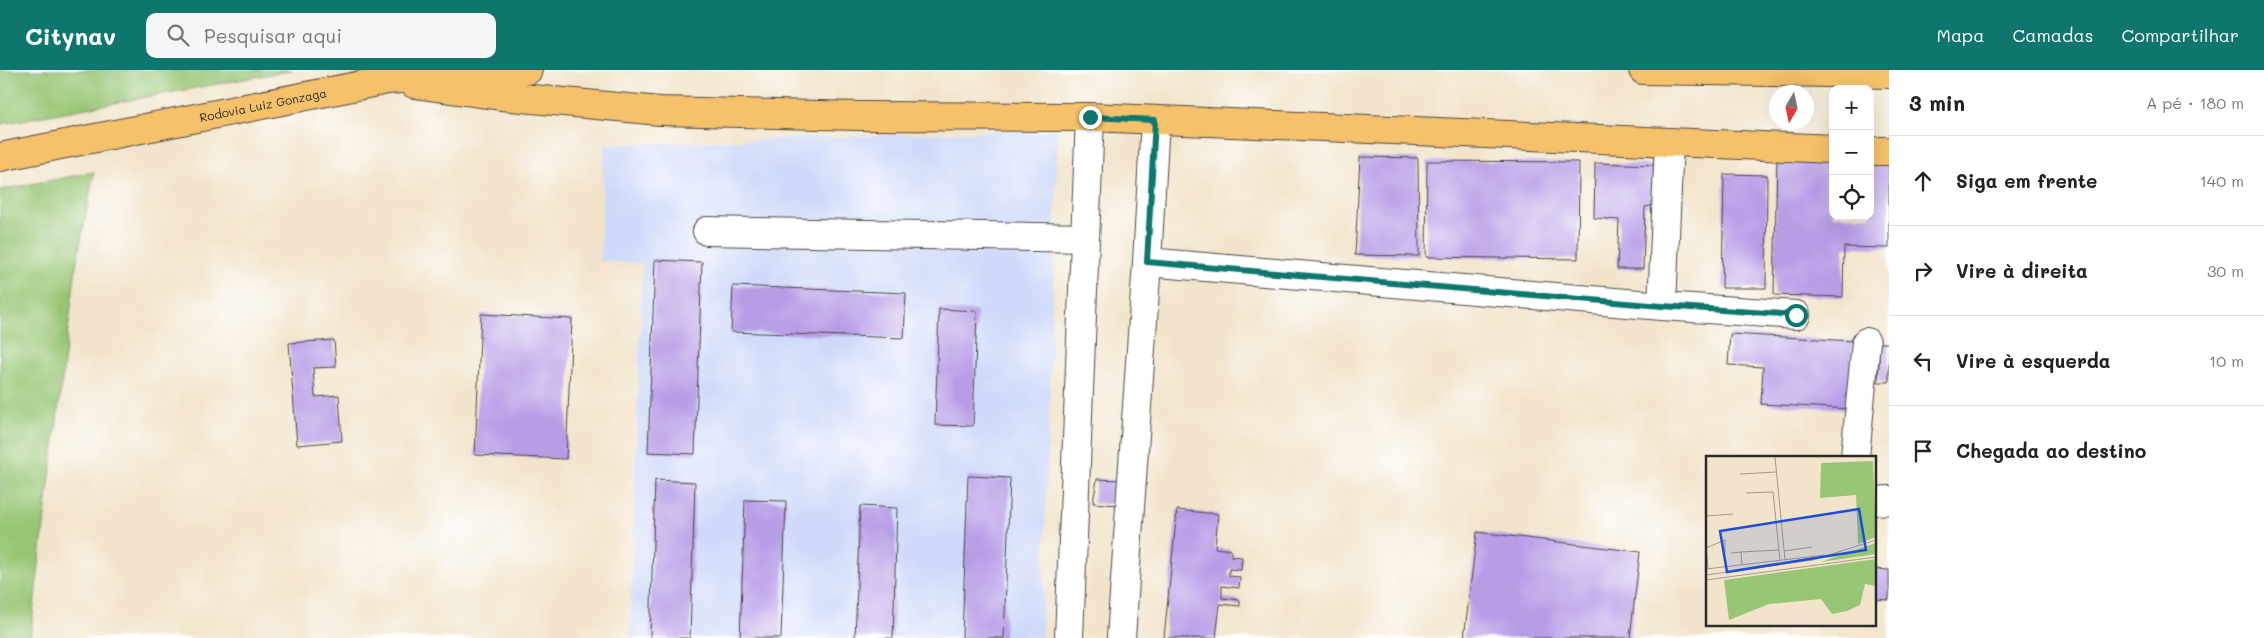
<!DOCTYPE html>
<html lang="pt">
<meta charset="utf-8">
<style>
:root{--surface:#fff;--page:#f6f6f6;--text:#202124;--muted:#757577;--line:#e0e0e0;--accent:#0f766e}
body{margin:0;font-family:Mali,sans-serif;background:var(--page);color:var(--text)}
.controls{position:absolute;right:15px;top:15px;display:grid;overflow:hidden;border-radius:10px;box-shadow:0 5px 20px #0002}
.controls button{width:45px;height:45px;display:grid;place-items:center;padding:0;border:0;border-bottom:1px solid var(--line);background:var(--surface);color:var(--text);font:25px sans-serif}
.compass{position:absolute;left:1769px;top:15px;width:45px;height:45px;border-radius:50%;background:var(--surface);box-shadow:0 5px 20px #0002;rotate:189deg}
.stop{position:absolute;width:15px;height:15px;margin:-11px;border:4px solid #0f766e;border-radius:50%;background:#fff}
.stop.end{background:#0f766e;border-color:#fff;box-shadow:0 1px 5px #0008}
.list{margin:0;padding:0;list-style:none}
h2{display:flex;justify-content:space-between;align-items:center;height:65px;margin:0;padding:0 20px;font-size:21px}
h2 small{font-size:16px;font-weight:400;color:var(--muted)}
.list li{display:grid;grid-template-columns:32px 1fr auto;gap:15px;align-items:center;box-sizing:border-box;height:90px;padding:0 20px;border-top:1px solid var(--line)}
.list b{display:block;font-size:19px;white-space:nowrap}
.list em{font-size:16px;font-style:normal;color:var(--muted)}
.icon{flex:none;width:28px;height:28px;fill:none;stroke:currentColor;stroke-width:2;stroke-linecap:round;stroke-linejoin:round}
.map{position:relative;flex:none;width:1889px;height:568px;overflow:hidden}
header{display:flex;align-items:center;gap:30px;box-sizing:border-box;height:70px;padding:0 25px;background:var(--accent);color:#fff}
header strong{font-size:24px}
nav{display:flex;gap:28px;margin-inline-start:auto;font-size:18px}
.search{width:350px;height:45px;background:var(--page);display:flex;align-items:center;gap:12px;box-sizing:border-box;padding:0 18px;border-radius:10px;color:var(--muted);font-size:19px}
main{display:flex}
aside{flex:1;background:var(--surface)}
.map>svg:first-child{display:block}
</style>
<header>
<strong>Citynav</strong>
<div class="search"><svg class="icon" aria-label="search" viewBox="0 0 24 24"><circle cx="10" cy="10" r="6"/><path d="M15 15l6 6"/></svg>Pesquisar aqui</div>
<nav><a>Mapa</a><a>Camadas</a><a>Compartilhar</a></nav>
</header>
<main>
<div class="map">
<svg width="1889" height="568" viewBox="0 0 1889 568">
<rect width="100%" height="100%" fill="#fff"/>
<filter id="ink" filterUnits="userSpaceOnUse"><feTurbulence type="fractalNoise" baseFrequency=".02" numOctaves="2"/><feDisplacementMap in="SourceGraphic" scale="10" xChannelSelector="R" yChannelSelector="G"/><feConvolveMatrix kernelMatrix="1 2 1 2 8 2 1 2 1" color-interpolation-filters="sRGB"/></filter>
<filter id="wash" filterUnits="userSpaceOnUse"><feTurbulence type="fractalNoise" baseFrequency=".0096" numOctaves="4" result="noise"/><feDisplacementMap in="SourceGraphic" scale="20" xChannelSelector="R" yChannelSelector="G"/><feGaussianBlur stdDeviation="1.12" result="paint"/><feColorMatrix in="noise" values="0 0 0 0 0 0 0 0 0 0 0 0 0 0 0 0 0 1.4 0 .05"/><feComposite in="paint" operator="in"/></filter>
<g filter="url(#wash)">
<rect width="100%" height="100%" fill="#f2e4ca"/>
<path fill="#cfdafa" d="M1058 59 1042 568H630L642 193 600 191 604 75Z"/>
<path fill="#98c674" stroke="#627850" d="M0 0H293L0 54Z
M94 102 76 196 30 568H0V120Z"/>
<g id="blocks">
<path fill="#b79ce6" d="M1360 87 1418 88 1419 186 1355 185Z
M1777 88 1833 89V146H1870V90H1889V178L1844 177 1843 227 1774 225Z
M1427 91 1579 92 1578 189 1426 187Z
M1595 93 1655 95 1654 135 1645 137 1643 199H1617L1619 150 1594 148Z
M1724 104 1767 105 1766 218H1722Z
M655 190 702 192 695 384 648 382Z
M733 216 906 223 904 268 731 262Z
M939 239 977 241 973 356 935 355Z
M481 244 572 249 566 389 475 385Z
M1730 264 1853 271 1850 339 1761 334 1763 297 1728 295Z
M334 270 336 297 313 298 315 327 339 325 342 371 297 375 289 273Z
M1880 273H1889V312H1878Z
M968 406 1010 408 1004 568H962Z
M1097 409 1120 410 1118 435 1093 433Z
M655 410 695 412 690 568H650Z
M745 430 786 431 781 568H740Z
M860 436 897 438 893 568H855Z
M1177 440 1218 444 1215 478 1231 480V486L1242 487 1241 500 1229 499V506L1240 507 1239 518 1222 516V528L1240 530V536L1220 534 1216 568H1164Z
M1477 462 1640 482 1630 568H1464Z
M1875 499 1889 500V530L1875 529Z"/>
</g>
</g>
<g filter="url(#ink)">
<use href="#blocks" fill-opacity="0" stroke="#494743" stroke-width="1"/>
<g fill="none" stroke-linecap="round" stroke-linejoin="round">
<g stroke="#494743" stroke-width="30">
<path id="minor" d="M1669 72 1662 236 1796 245
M707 161 1085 168
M1147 192 1662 236
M1855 387 1866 272
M1875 431 1889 430
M1069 568 1090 47
M1121 568 1147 192 1155 50"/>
</g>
<g stroke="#494743" stroke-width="30">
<path id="major" d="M414 14 501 26 660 41 860 46 1090 47 1833 79
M1870 81H1889"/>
</g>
<g stroke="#494743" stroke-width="30">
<g id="highway">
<path d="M1643 0 1889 4"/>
<path id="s1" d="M0 87 387 10 528 0"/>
</g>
</g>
<use href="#minor" stroke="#fff" stroke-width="28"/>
<use href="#major" stroke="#f5c16b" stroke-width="28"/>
<use href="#highway" stroke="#f5c16b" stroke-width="28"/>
</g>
</g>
<g fill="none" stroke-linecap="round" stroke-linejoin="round" filter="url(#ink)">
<path stroke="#0f766e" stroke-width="6" d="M1090 47 1155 50 1147 192 1662 236 1796 245"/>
</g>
<g text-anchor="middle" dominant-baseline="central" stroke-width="4" stroke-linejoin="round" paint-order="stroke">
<g font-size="12" fill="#2b2b2b" stroke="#fff">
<text stroke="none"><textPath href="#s1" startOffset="268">Rodovia Luiz Gonzaga</textPath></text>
</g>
</g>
<g transform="translate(1706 386)">
<rect width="170" height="170" fill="#f2e4ca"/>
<path d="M167 5 170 81 152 88 150 39 114 42 115 7ZM170 87V98L115 106 123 103ZM170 103V130L159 128 154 149 141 155 126 158 115 143 63 148 23 164 18 124Z" fill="#98c674"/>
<path fill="none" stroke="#a29a8a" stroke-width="1" d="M69 1 79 104M34 18 70 16M67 36 74 104M40 37 67 36M0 60 27 58M0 92 19 84V96M0 92 2 112M78 95 106 91M35 96 73 94M25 97 35 96 36 109M0 113 119 99M0 119 107 104 170 84M0 124 170 101"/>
<path fill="#1d4ed8" fill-opacity="0.15" stroke="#1d4ed8" stroke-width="2.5" d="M153 53 160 94 21 116 14 75Z"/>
<rect width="170" height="170" fill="none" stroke="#2b2b2b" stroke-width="2.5"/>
</g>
</svg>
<div class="controls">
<button>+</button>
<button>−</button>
<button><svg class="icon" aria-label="locate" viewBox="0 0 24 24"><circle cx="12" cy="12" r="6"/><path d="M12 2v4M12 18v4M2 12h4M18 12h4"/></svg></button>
</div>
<svg class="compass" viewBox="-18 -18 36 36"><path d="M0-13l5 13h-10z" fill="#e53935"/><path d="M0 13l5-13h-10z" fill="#757577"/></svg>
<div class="stop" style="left:1796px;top:245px"></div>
<div class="stop end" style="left:1090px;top:47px"></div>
</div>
<aside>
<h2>3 min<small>A pé · 180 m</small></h2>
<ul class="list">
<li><svg class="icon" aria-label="ahead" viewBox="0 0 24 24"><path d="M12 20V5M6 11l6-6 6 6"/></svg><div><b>Siga em frente</b></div><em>140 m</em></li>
<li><svg class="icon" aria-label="right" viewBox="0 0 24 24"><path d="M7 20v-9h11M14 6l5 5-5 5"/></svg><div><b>Vire à direita</b></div><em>30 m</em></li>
<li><svg class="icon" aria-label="left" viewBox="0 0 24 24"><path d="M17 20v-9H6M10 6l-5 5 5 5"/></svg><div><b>Vire à esquerda</b></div><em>10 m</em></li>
<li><svg class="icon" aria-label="arrive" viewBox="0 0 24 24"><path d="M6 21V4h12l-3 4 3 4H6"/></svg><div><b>Chegada ao destino</b></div></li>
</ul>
</aside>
</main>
